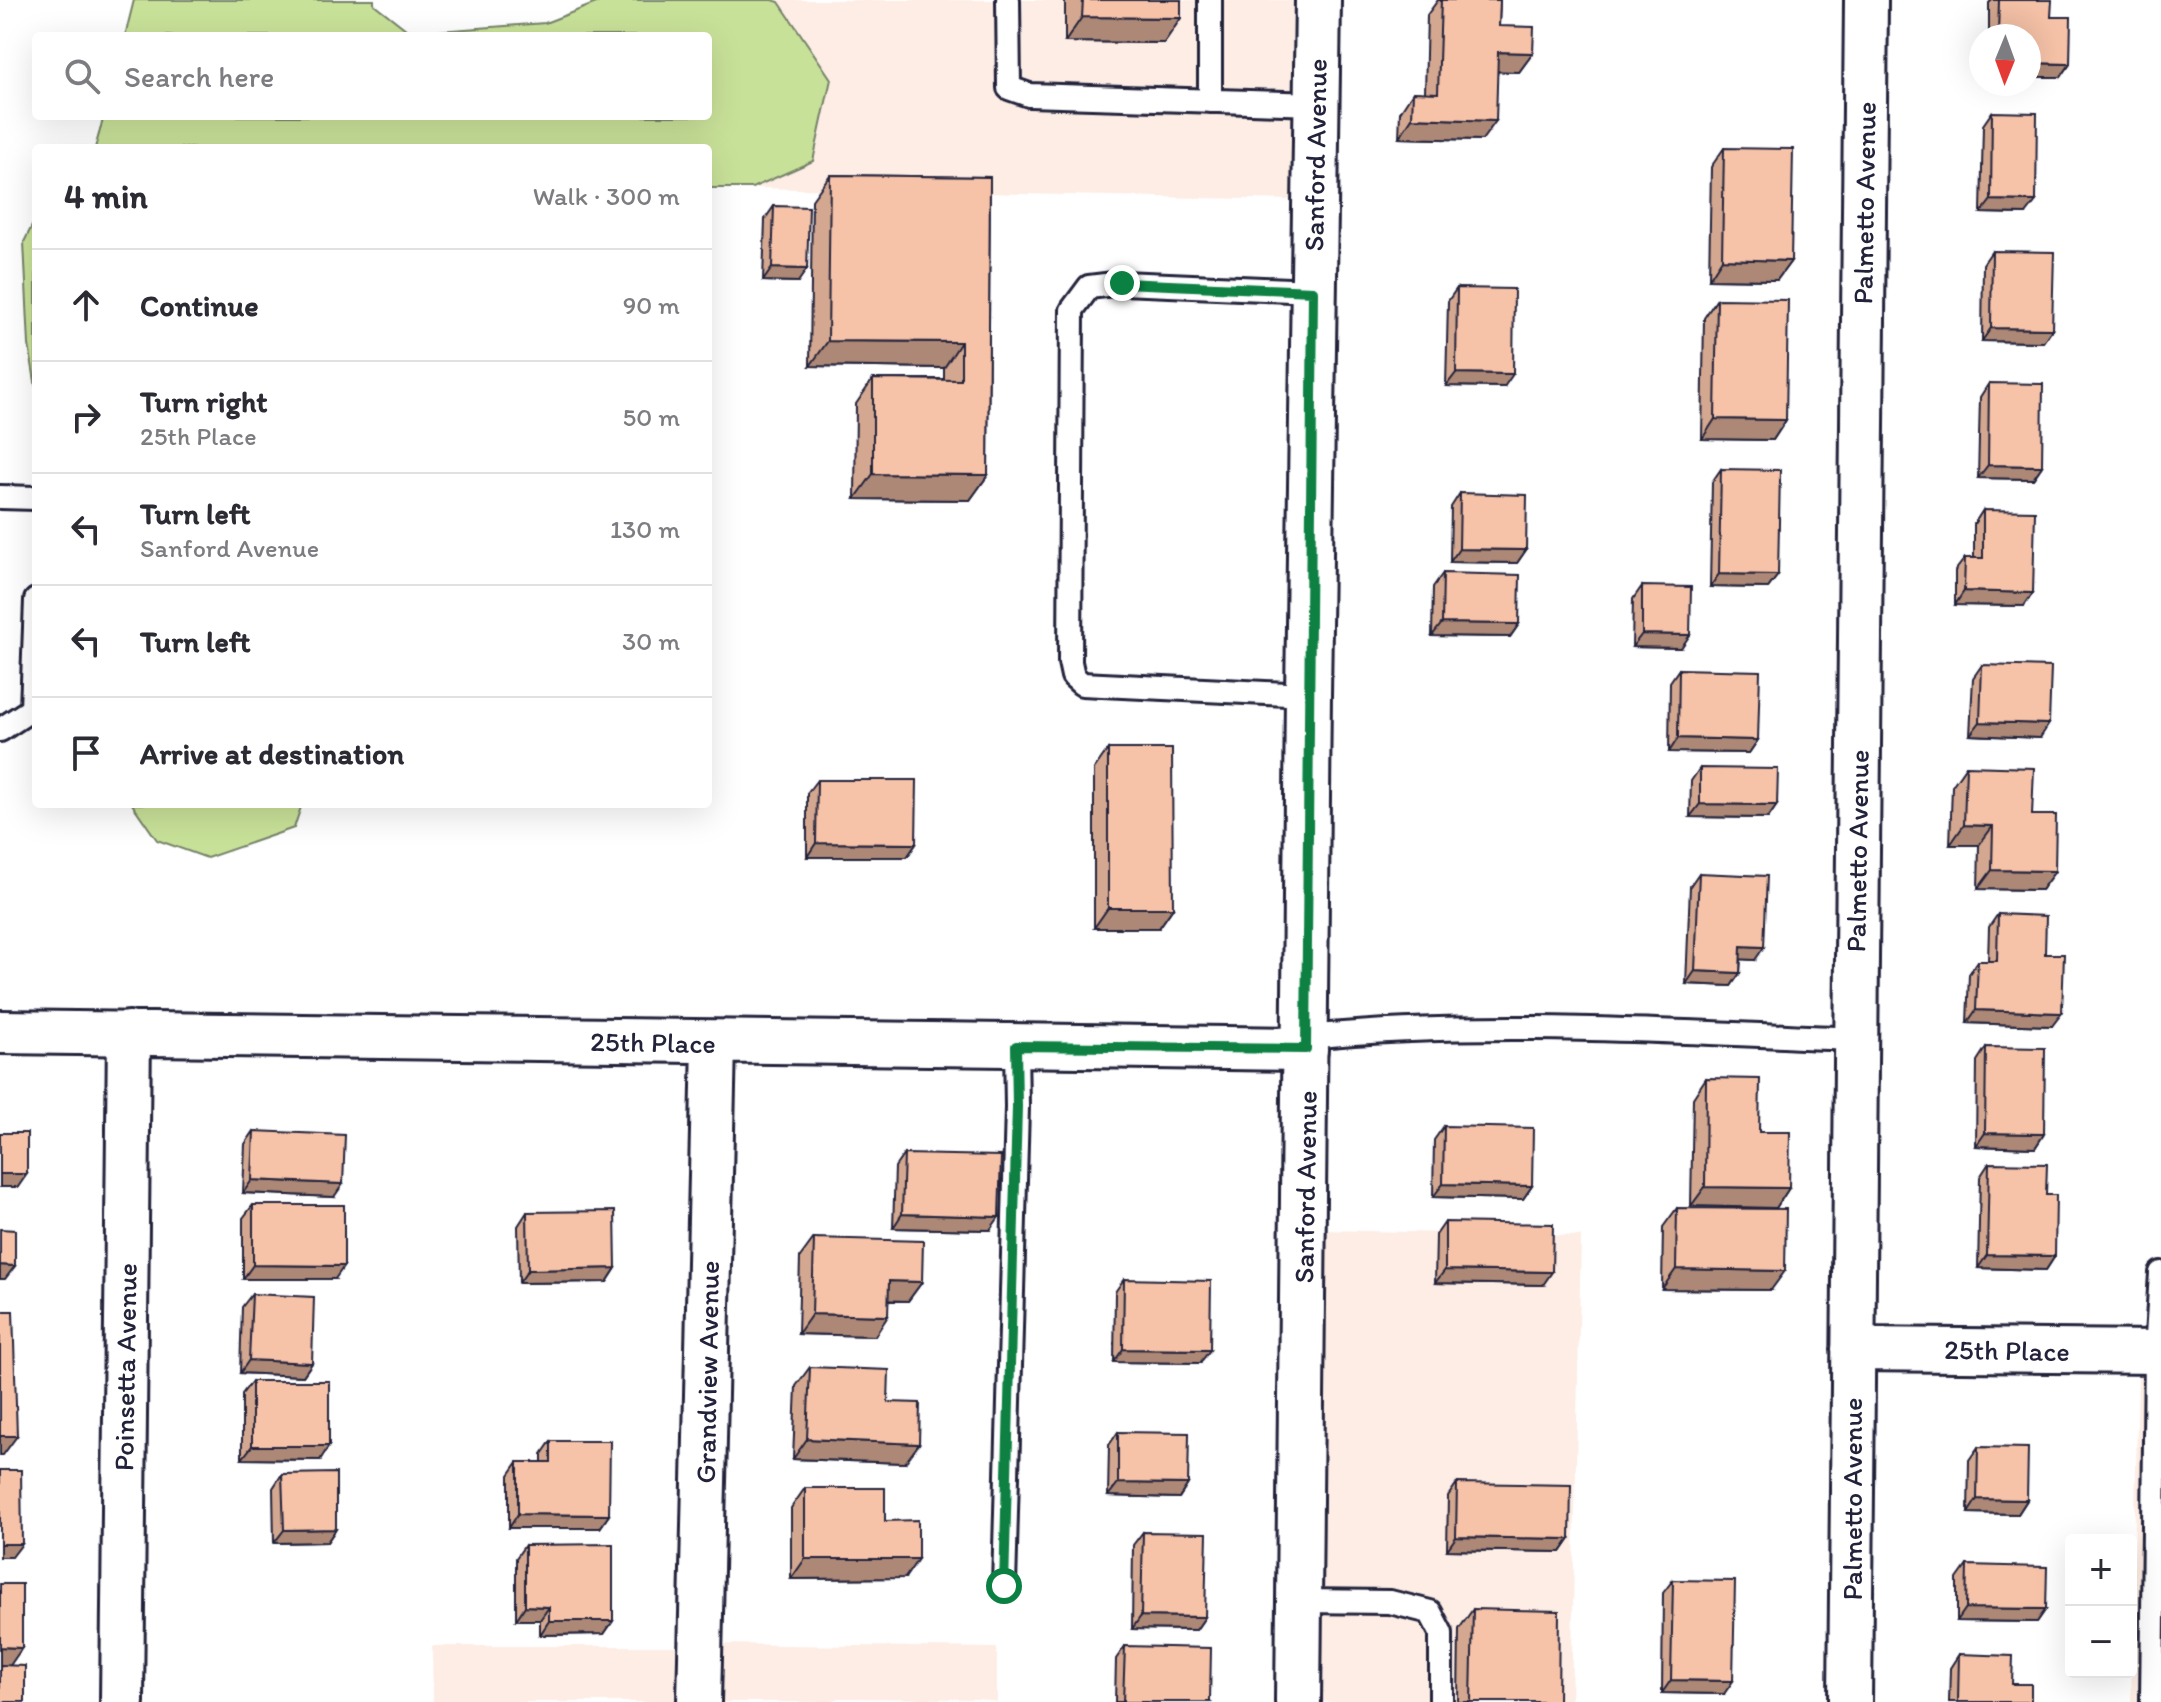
<!DOCTYPE html>
<meta charset="utf-8">
<style>
:root{--surface:#fff;--page:#f7f7f7;--text:#2b2b33;--muted:#7c7c81;--line:#e1e1e2}
body{margin:0;font-family:Itim,sans-serif;background:var(--page);color:var(--text)}
.controls{position:absolute;right:24px;bottom:24px;display:grid;overflow:hidden;border-radius:8px;box-shadow:0 8px 32px #0002}
.controls button{width:72px;height:72px;display:grid;place-items:center;padding:0;border:0;border-bottom:2px solid var(--line);background:var(--surface);color:var(--text);font:40px sans-serif}
.compass{position:absolute;left:1969px;top:24px;width:72px;height:72px;border-radius:50%;background:var(--surface);box-shadow:0 8px 32px #0002;rotate:181deg}
.stop{position:absolute;width:24px;height:24px;margin:-18px;border:6px solid #0b8043;border-radius:50%;background:#fff}
.stop.end{background:#0b8043;border-color:#fff;box-shadow:0 2px 8px #0008}
.list{margin:0;padding:0;list-style:none}
h2{display:flex;justify-content:space-between;align-items:center;height:104px;margin:0;padding:0 32px;font-size:34px}
h2 small{font-size:26px;font-weight:400;color:var(--muted)}
.list li{display:grid;grid-template-columns:52px 1fr auto;gap:24px;align-items:center;box-sizing:border-box;height:112px;padding:0 32px;border-top:2px solid var(--line)}
.list b{display:block;font-size:30px;white-space:nowrap}
.list p{margin:0;font-size:26px;white-space:nowrap;color:var(--muted)}
.list em{font-size:26px;font-style:normal;color:var(--muted)}
.icon{flex:none;width:44px;height:44px;fill:none;stroke:currentColor;stroke-width:2;stroke-linecap:round;stroke-linejoin:round}
.map{position:relative;flex:none;width:2161px;height:1702px;overflow:hidden}
.search{position:absolute;background:var(--surface);box-shadow:0 8px 32px #0002;left:32px;top:32px;width:680px;height:88px;display:flex;align-items:center;gap:20px;box-sizing:border-box;padding:0 28px;border-radius:8px;color:var(--muted);font-size:30px}
.panel{position:absolute;background:var(--surface);box-shadow:0 8px 32px #0002;left:32px;top:144px;width:680px;height:664px;border-radius:8px}
.map>svg:first-child{display:block}
</style>
<div class="map">
<svg width="2161" height="1702" viewBox="0 0 2161 1702">
<rect width="100%" height="100%" fill="#fff"/>
<filter id="ink" filterUnits="userSpaceOnUse"><feTurbulence type="fractalNoise" baseFrequency=".0125" numOctaves="2"/><feDisplacementMap in="SourceGraphic" scale="16" xChannelSelector="R" yChannelSelector="G"/><feConvolveMatrix kernelMatrix="1 2 1 2 8 2 1 2 1" color-interpolation-filters="sRGB"/></filter>
<g filter="url(#ink)">
<path fill="#fdede5" d="M773 0H1298L1295 200 752 188 813 161 831 80 779 2Z
M1324 1230 1581 1236 1571 1702H1318Z
M2138 1374H2161V1702H2131Z
M717 1644 997 1648V1702L979 1699 839 1698 828 1702H716Z
M432 1646H681L679 1702H433Z"/>
<path fill="#c8e198" stroke="#75826a" stroke-width="2" d="M134 0H374V4L411 33 545 23 604 0H773L779 2 831 79 813 161 752 188H708V148H95L104 116H708V36H125Z
M36 218V388L29 345 24 242Z
M132 804H302L294 828 207 858 157 840Z"/>
<g fill="none" stroke-linecap="round" stroke-linejoin="round">
<g stroke="#22223b" stroke-width="28">
<path id="lane" d="M1008 0 1009 88 1029 95 1316 104
M1210 101V0
M0 497 36 498
M1308 695 1082 684 1073 676 1070 662 1072 310 1089 287 1122 283 1313 291
M0 730 32 709 36 600
M1306 1037C1489 1019 1672 1032 1856 1039
M1004 1586 1017 1107 1016 1046
M1300 1601 1390 1602 1430 1612 1441 1633V1702
M2152 1702 2156 1352 2161 1273"/>
</g>
<g stroke="#22223b" stroke-width="48">
<path id="street" d="M0 1032 1306 1049
M1853 1349 2161 1352
M122 1702 129 1033
M699 1702 714 1043
M1850 1702 1866 0"/>
</g>
<g stroke="#22223b" stroke-width="50">
<path id="secondary" d="M1298 1702 1308 695 1318 0"/>
</g>
<use href="#lane" stroke="#fff" stroke-width="22"/>
<use href="#street" stroke="#fff" stroke-width="42"/>
<use href="#secondary" stroke="#fff" stroke-width="44"/>
</g>
<path fill="#d4a890" stroke="#22223b" stroke-width="2" d="M1065 0H1181L1164 43 1065 42Z
M1438 0H1500L1499 26 1533 53 1519 72 1498 71 1482 140 1399 138 1400 112 1413 92 1425 93 1427 15Z
M1992 0H1999L2051 17 2070 64 2061 77 2029 36H1989V3Z
M1992 112 2026 214 1981 213 1983 125Z
M1724 148 1791 261 1777 280 1709 279 1711 167Z
M830 175 990 177 988 475 970 500 855 499 856 404 873 379H944V368L810 366 812 200Z
M774 206 798 282 763 281 765 219Z
M1992 251 2052 329 2043 342 1982 341 1983 264Z
M1457 288 1504 387 1446 386 1448 301Z
M1717 299 1786 420 1773 440 1702 439 1704 318Z
M1989 383 2042 466 2033 479 1978 478 1980 397Z
M1721 469 1778 575 1768 588 1710 587 1712 482Z
M1460 493 1526 550 1517 563 1450 562 1451 507Z
M1983 510 2024 606 1955 605V571L1965 558H1974V524Z
M1443 573 1519 624 1510 637 1432 636 1433 587Z
M1642 586 1681 648 1632 647 1633 599Z
M1982 665 2040 738 1970 735 1973 678Z
M1679 669 1758 740 1749 753 1669 752 1670 682Z
M1108 749 1173 908 1159 928H1094V769Z
M1966 766 2032 815 2055 871 2041 890 1978 889 1979 845H1950L1952 786Z
M1700 768 1777 805 1768 818 1690 817 1691 781Z
M817 780 916 844 907 857H807V793Z
M1699 873 1755 960 1741 959 1740 973 1731 986 1686 984 1690 886Z
M1998 914 2045 954 2052 1026 1967 1023 1969 974 1978 961H1988L1989 927Z
M1986 1047 2044 1134 2035 1148 1976 1146 1977 1061Z
M1706 1078 1759 1132 1789 1188 1776 1208 1691 1206 1693 1098Z
M1444 1126 1532 1186 1523 1199 1433 1197 1434 1140Z
M254 1131 334 1197 243 1193 245 1144Z
M904 1154 990 1230 893 1228 895 1167Z
M1989 1163 2046 1195 2055 1256 2046 1270 1978 1268 1980 1177Z
M253 1205 335 1279H243V1218Z
M1677 1208 1771 1290 1662 1289 1663 1227Z
M527 1212 616 1268 607 1282 519 1283 518 1226Z
M1445 1222 1543 1285 1435 1283 1436 1235Z
M814 1238 922 1282 908 1301H889L875 1336 798 1334 800 1257Z
M1124 1279 1200 1363 1114 1362 1115 1292Z
M252 1294 312 1363 303 1376 240 1373 242 1307Z
M810 1367 888 1402 905 1463 793 1459 796 1386Z
M252 1381 320 1460 242 1459V1394Z
M1118 1432 1188 1484 1179 1498 1108 1496 1109 1445Z
M551 1441 609 1515 600 1528H509V1475L518 1462H542V1454Z
M1978 1447 2027 1500 2018 1514 1968 1513 1969 1460Z
M282 1474 336 1529 327 1542 274 1543 273 1488Z
M1457 1483 1570 1539 1561 1552 1447 1550 1448 1496Z
M805 1488 885 1521 905 1578 791 1579V1508Z
M1143 1532 1205 1617 1196 1630 1132 1629 1133 1545Z
M525 1545 613 1621 604 1634 540 1635V1620H516V1558Z
M1967 1565 2046 1609 2037 1622 1957 1621V1579Z
M1673 1580 1724 1694 1662 1693 1663 1593Z
M1473 1609 1558 1702H1458L1459 1629Z
M1125 1646 1210 1702H1115L1116 1659Z
M1959 1654 2012 1684 2031 1702H1949L1950 1668Z"/>
<path fill="#ad8876" stroke="#22223b" stroke-width="2" d="M1082 17 1181 18 1164 43 1065 42Z
M1498 52 1533 53 1519 72 1485 71Z
M2029 63 2070 64 2061 77H2029Z
M1412 118 1496 121 1482 140 1399 138Z
M1991 200 2036 201 2026 214 1981 213Z
M1722 259 1791 261 1777 280 1709 279Z
M772 268 807 269 798 282 763 281Z
M1991 328 2052 329 2043 342 1982 341Z
M828 341 961 342 944 368 810 366Z
M1456 373 1513 374 1504 387 1446 386Z
M1715 419 1786 420 1773 440 1702 439Z
M1988 465 2042 466 2033 479 1978 478Z
M873 474 988 475 970 500 855 499Z
M1459 549 1526 550 1517 563 1450 562Z
M1719 574 1778 575 1768 588 1710 587Z
M1964 591 2033 593 2024 606 1955 605Z
M1442 623 1519 624 1510 637 1432 636Z
M1642 634 1690 635 1681 648 1632 647Z
M1980 722 2049 724 2040 738 1970 735Z
M1678 738 1758 740 1749 753 1669 752Z
M1700 804 1777 805 1768 818 1690 817Z
M1964 825 1993 826 1979 845H1950Z
M816 843 916 844 907 857H807Z
M1992 870 2055 871 2041 890 1978 889Z
M1108 908H1173L1159 928H1094Z
M1741 946 1764 947 1755 960 1732 959Z
M1695 971 1740 973 1731 986 1686 984Z
M1976 1010 2062 1013 2052 1026 1967 1023Z
M1985 1133 2044 1134 2035 1148 1976 1146Z
M0 1174H27L18 1187H0Z
M252 1180 343 1184 334 1197 243 1193Z
M1443 1184 1532 1186 1523 1199 1433 1197Z
M1705 1187 1789 1188 1776 1208 1691 1206Z
M902 1214 999 1217 990 1230 893 1228Z
M1987 1255 2055 1256 2046 1270 1978 1268Z
M0 1265 15 1266 5 1279H0Z
M253 1265 344 1266 335 1279H243Z
M616 1268 607 1282 519 1283 528 1270Z
M1676 1269 1785 1271 1771 1290 1662 1289Z
M1445 1270 1552 1272 1543 1285 1435 1283Z
M889 1281 922 1282 908 1301 875 1300Z
M812 1314 888 1316 875 1336 798 1334Z
M1123 1349 1210 1350 1200 1363 1114 1362Z
M249 1360 312 1363 303 1376 240 1373Z
M0 1436H17L3 1455H0Z
M807 1439 919 1444 905 1463 793 1459Z
M252 1446H329L320 1460 242 1459Z
M1118 1483 1188 1484 1179 1498 1108 1496Z
M1977 1499 2027 1500 2018 1514 1968 1513Z
M518 1514 609 1515 600 1528H509Z
M336 1529 327 1542 274 1543 284 1530Z
M1456 1537 1570 1539 1561 1552 1447 1550Z
M0 1544H22L12 1557H0Z
M805 1559H918L905 1578 791 1579Z
M525 1606 549 1607 540 1620H516Z
M1966 1608 2046 1609 2037 1622 1957 1621Z
M1141 1616 1205 1617 1196 1630 1132 1629Z
M549 1621H613L604 1634 540 1635Z
M0 1647 22 1648 9 1667H0Z
M1671 1680 1733 1681 1724 1694 1662 1693Z"/>
<path fill="#f7c3a8" stroke="#22223b" stroke-width="2" d="M1083 0H1181V18L1082 17Z
M1441 0H1500L1499 26 1534 27 1533 53 1498 52 1496 121 1412 118 1413 92 1438 93Z
M1999 0H2052L2051 17H2071L2070 64 2029 63V36H1998Z
M1992 112 2037 113 2036 201 1991 200Z
M1724 148 1793 149 1791 261 1722 259Z
M830 175 990 177 988 475 873 474V379L961 380V342L828 341Z
M774 206 809 207 807 269 772 268Z
M1992 251 2054 252 2052 329 1991 328Z
M1457 288 1514 289 1513 374 1456 373Z
M1717 299 1788 300 1786 420 1715 419Z
M1989 383 2043 384 2042 466 1988 465Z
M1721 469 1780 470 1778 575 1719 574Z
M1460 493 1527 495 1526 550 1459 549Z
M1983 510 2035 511 2033 593 1964 591 1965 558H1983Z
M1443 573 1520 575 1519 624 1442 623Z
M1642 586 1691 587 1690 635 1642 634Z
M1982 665 2051 667 2049 724 1980 722Z
M1679 669 1760 671 1758 740 1678 738Z
M1108 749H1172L1173 908H1108Z
M1966 766 2034 768 2032 815H2056L2055 871 1992 870 1993 826 1964 825Z
M1700 768 1778 769 1777 805 1700 804Z
M817 780H917L916 844 816 843Z
M1699 873 1767 876 1764 947 1741 946 1740 973 1695 971Z
M1998 914 2046 916 2045 954H2064L2062 1013 1976 1010 1978 961H1997Z
M1986 1047 2045 1048 2044 1134 1985 1133Z
M1706 1078 1760 1079 1759 1132H1790L1789 1188 1705 1187Z
M1444 1126 1533 1128 1532 1186 1443 1184Z
M254 1131 345 1135 343 1184 252 1180Z
M0 1133H27V1174H0Z
M904 1154 1001 1156 999 1217 902 1214Z
M1989 1163 2047 1164 2046 1195H2056L2055 1256 1987 1255Z
M253 1205H344V1266L253 1265Z
M1677 1208 1786 1209 1785 1271 1676 1269Z
M615 1211 616 1268 528 1270 527 1212Z
M1445 1222 1553 1224 1552 1272 1445 1270Z
M0 1229 15 1230V1266L0 1265Z
M814 1238 923 1241 922 1282 889 1281 888 1316 812 1314Z
M1124 1279 1211 1281 1210 1350 1123 1349Z
M252 1294 314 1297 312 1363 249 1360Z
M0 1311H13L17 1436H0Z
M810 1367 889 1370 888 1402 920 1403 919 1444 807 1439Z
M252 1381H329V1446H252Z
M1118 1432 1189 1433 1188 1484 1118 1483Z
M551 1441H610L609 1515 518 1514V1462H551Z
M1978 1447 2028 1448 2027 1500 1977 1499Z
M0 1470H21L22 1544H0Z
M336 1473V1529L284 1530 282 1474Z
M1457 1483 1571 1485 1570 1539 1456 1537Z
M805 1488H885V1521L918 1520V1559H805Z
M1143 1532 1207 1533 1205 1617 1141 1616Z
M613 1544V1621H549V1607L525 1606V1545Z
M1967 1565 2047 1567 2046 1609 1966 1608Z
M1673 1580 1735 1581 1733 1681 1671 1680Z
M0 1584H22V1648L0 1647Z
M1473 1609 1559 1611 1558 1702H1471Z
M1125 1646 1211 1648 1210 1702H1123Z
M1959 1654 2013 1656 2012 1684H2031V1702H1958Z
M0 1665 25 1666V1702H0Z"/>
</g>
<g fill="none" stroke-linecap="round" stroke-linejoin="round" filter="url(#ink)">
<path stroke="#0b8043" stroke-width="10" d="M1004 1586 1017 1107 1016 1046 1306 1049 1313 291 1122 283"/>
</g>
<g text-anchor="middle" dominant-baseline="central" stroke-width="7" stroke-linejoin="round" paint-order="stroke">
<g font-size="28" fill="#22223b" stroke="#fff">
<text transform="translate(1315 155) rotate(-89)">Sanford Avenue</text>
<text transform="translate(1864 203) rotate(-89)">Palmetto Avenue</text>
<text transform="translate(1857 851) rotate(-89)">Palmetto Avenue</text>
<text transform="translate(653 1042) rotate(1)">25th Place</text>
<text transform="translate(1305 1187) rotate(-89)">Sanford Avenue</text>
<text transform="translate(2007 1350) rotate(1)">25th Place</text>
<text transform="translate(125 1367) rotate(-89)">Poinsetta Avenue</text>
<text transform="translate(707 1372) rotate(-89)">Grandview Avenue</text>
<text transform="translate(1852 1499) rotate(-90)">Palmetto Avenue</text>
</g>
</g>
</svg>
<div class="controls">
<button>+</button>
<button>−</button>
</div>
<svg class="compass" viewBox="-18 -18 36 36"><path d="M0-13l5 13h-10z" fill="#e53935"/><path d="M0 13l5-13h-10z" fill="#7c7c81"/></svg>
<div class="stop" style="left:1004px;top:1586px"></div>
<div class="stop end" style="left:1122px;top:283px"></div>
<div class="search"><svg class="icon" aria-label="search" viewBox="0 0 24 24"><circle cx="10" cy="10" r="6"/><path d="M15 15l6 6"/></svg>Search here</div>
<section class="panel">
<h2>4 min<small>Walk · 300 m</small></h2>
<ul class="list">
<li><svg class="icon" aria-label="ahead" viewBox="0 0 24 24"><path d="M12 20V5M6 11l6-6 6 6"/></svg><div><b>Continue</b></div><em>90 m</em></li>
<li><svg class="icon" aria-label="right" viewBox="0 0 24 24"><path d="M7 20v-9h11M14 6l5 5-5 5"/></svg><div><b>Turn right</b><p>25th Place</p></div><em>50 m</em></li>
<li><svg class="icon" aria-label="left" viewBox="0 0 24 24"><path d="M17 20v-9H6M10 6l-5 5 5 5"/></svg><div><b>Turn left</b><p>Sanford Avenue</p></div><em>130 m</em></li>
<li><svg class="icon" aria-label="left" viewBox="0 0 24 24"><path d="M17 20v-9H6M10 6l-5 5 5 5"/></svg><div><b>Turn left</b></div><em>30 m</em></li>
<li><svg class="icon" aria-label="arrive" viewBox="0 0 24 24"><path d="M6 21V4h12l-3 4 3 4H6"/></svg><div><b>Arrive at destination</b></div></li>
</ul>
</section>
</div>
